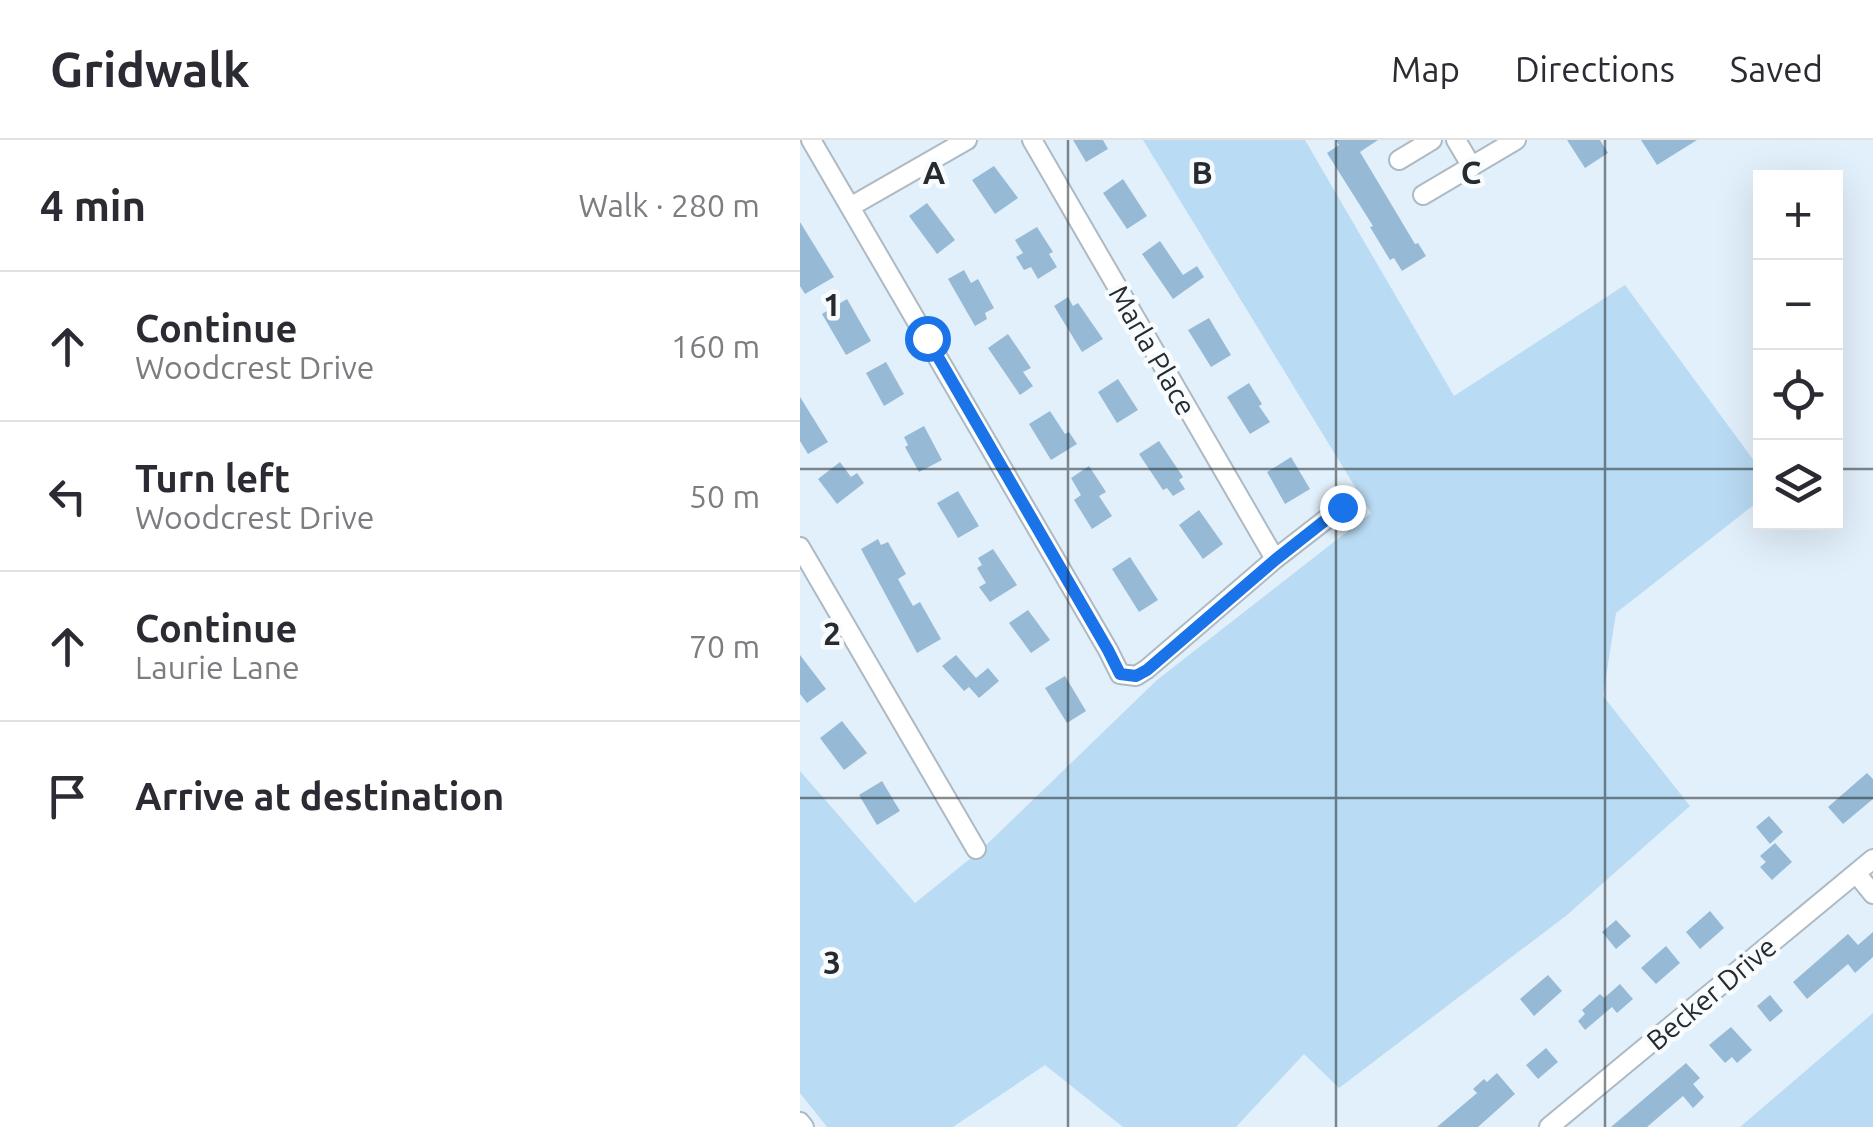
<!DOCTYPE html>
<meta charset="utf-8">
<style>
:root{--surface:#fff;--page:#f2f2f3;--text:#2b2b33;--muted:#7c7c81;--line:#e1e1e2}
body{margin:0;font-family:Ubuntu,sans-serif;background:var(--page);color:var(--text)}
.controls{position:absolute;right:30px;top:30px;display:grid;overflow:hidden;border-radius:0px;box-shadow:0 10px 40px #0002}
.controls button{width:90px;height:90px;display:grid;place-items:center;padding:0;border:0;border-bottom:2px solid var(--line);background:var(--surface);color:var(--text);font:50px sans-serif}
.stop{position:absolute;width:30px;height:30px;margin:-22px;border:8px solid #1a73e8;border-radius:50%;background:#fff}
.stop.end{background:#1a73e8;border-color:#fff;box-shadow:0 2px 10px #0008}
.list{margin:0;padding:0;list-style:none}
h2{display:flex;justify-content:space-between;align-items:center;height:130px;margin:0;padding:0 40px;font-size:42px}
h2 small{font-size:32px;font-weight:400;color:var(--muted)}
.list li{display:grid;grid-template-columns:65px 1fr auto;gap:30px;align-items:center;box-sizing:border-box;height:150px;padding:0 40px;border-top:2px solid var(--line)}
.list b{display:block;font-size:38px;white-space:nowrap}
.list p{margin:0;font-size:32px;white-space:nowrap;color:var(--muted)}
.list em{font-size:32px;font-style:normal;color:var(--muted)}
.icon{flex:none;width:55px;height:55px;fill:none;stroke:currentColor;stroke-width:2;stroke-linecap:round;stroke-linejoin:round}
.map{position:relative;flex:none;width:1073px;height:987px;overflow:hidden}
header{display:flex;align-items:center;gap:60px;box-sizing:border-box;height:140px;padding:0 50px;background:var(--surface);border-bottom:2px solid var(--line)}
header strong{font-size:48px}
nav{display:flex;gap:55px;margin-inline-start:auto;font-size:35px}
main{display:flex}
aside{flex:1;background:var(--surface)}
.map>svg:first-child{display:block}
</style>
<header>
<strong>Gridwalk</strong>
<nav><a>Map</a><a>Directions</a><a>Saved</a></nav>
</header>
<main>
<aside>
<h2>4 min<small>Walk · 280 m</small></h2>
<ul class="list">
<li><svg class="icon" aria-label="ahead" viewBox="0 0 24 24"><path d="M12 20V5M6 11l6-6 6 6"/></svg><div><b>Continue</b><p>Woodcrest Drive</p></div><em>160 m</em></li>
<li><svg class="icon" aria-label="left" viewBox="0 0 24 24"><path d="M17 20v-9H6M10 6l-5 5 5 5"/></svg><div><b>Turn left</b><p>Woodcrest Drive</p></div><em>50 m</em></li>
<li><svg class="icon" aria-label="ahead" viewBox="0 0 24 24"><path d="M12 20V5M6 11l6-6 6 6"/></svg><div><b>Continue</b><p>Laurie Lane</p></div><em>70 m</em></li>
<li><svg class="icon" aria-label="arrive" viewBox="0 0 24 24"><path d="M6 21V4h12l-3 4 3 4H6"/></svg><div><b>Arrive at destination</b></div></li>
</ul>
</aside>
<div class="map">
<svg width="1073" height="987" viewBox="0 0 1073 987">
<rect width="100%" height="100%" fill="#e2f0fb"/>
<path fill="#b9dbf3" d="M343 0H505L654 256 825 145 960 329V360L816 473 803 556 890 666 767 775 539 948 504 914 436 987H323L245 925 153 987H27L0 953V631L115 763 181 710 357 540 571 373Z
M1073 873V987H940Z"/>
<path fill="#96bad5" d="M273 0H303L308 9 286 22Z
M536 0H578L560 12 615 104 618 103 626 116 602 131 594 118 590 120 570 87 573 86 527 13 539 5Z
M767 0H800L808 13 785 28Z
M841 0H897L857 25Z
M194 26 218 58 195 74 172 40Z
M323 39 347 76 327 89 303 53Z
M127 63 155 100 137 114 109 76Z
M0 82 34 137 5 154 0 146Z
M237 87 253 112 249 114 257 127 238 139 231 127 224 130 216 117 223 113 215 100Z
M360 101 383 135 397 126 404 137 373 159 342 114Z
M164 130 171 143 178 139 194 168 185 173 187 179 175 186 148 139Z
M268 157 273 166 278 163 303 199 282 212 254 166Z
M47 159 71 201 46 215 22 174Z
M409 178 431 215 411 227 388 190Z
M208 194 231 228 223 232 233 246 220 255 188 208Z
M86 222 104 254 84 266 66 233Z
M318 239 338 270 317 283 298 252Z
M449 243 462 264 459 266 470 282 450 294 427 257Z
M0 257 28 302 8 314 0 301Z
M250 271 265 294 269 292 277 304 251 320 229 284Z
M124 286 142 320 119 332 105 307 108 305 104 297Z
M359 301 383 337 379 340 385 349 373 356 367 348 363 350 339 314Z
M491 317 510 349 485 364 467 332Z
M40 322 51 337 57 333 64 343 37 364 18 339Z
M289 326 306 352 299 356 312 376 292 389 274 360 281 355 271 338Z
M158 351 179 386 158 398 137 363Z
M399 370 423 404 403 419 379 385Z
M78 399 81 405 88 402 106 434 98 439 113 466 120 462 141 499 117 513 61 409Z
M193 409 217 445 190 462 179 447 186 443 177 428 182 425 178 418Z
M330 417 358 460 339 472 312 429Z
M228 470 250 500 231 513 209 483Z
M0 515 26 549 7 563 0 554Z
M156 515 176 538 188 528 199 541 179 558 169 547 164 551 142 526Z
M265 536 286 571 267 583 245 548Z
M42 581 67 613 44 630 20 598Z
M1067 633 1073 639V659L1043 684 1028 667Z
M82 641 100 671 77 685 59 655Z
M969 676 983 692 970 704 956 687Z
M975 703 992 722 972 740 960 727 966 722 960 716Z
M910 771 924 788 900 809 886 792Z
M816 780 831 796 816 809 802 792Z
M1073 792V817L1055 833 1048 824 1007 859 993 842 1048 794 1058 805Z
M866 806 880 823 856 844 841 828Z
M748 835 762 851 734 876 720 859Z
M820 844 833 859 817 873 812 867 785 890 778 881 785 874 782 870 800 854 804 858Z
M970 855 983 871 970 882 957 866Z
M931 887 952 910 937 923 932 917 925 923 909 905Z
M746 908 758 922 738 939 726 925Z
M886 923 900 938 893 944 904 957 893 968 883 956 847 987H811Z
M697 933 715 954 678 987H637L677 953 673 949 684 939 687 942Z"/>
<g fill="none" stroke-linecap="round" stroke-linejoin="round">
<g stroke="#adbac4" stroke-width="22">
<path id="minor" d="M11 0 308 510 320 534 336 536 347 529 475 419 542 367
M232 0 475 419
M656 0 672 27
M599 20 632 0
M623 55 716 0
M50 67 167 0
M0 407 176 709
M1056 733 1073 754
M0 982 4 987
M749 987 1073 719"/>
</g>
<use href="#minor" stroke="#fff" stroke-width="18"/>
</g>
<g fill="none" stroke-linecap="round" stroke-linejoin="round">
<path stroke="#1a73e8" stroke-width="12" d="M127 198 308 510 320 534 336 536 347 530 475 420 542 367"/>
</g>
<path fill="none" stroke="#252b2e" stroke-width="2.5" stroke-opacity="0.55" d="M268 0V987M536 0V987M805 0V987M0 329H961M1036 329H1073M0 658H1073"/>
<g text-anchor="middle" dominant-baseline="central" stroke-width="9" stroke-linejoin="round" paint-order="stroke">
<g font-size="28" fill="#252b2e" stroke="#f9fcfe">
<text transform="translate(353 210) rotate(60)">Marla Place</text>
<text transform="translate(911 853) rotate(-40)">Becker Drive</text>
</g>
</g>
<g font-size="32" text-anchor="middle" font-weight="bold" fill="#252b2e" stroke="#f9fcfe" stroke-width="9" stroke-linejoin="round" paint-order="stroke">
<text x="134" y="44">A</text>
<text x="402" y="44">B</text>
<text x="671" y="44">C</text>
<text x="32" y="176">1</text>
<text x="32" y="505">2</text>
<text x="32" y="834">3</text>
</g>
</svg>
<div class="controls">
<button>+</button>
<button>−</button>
<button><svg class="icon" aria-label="locate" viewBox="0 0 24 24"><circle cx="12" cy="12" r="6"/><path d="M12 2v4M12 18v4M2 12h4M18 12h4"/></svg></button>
<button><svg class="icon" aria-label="layers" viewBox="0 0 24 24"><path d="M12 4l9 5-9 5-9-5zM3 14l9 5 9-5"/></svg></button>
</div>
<div class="stop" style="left:127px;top:198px"></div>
<div class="stop end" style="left:542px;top:367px"></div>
</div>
</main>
